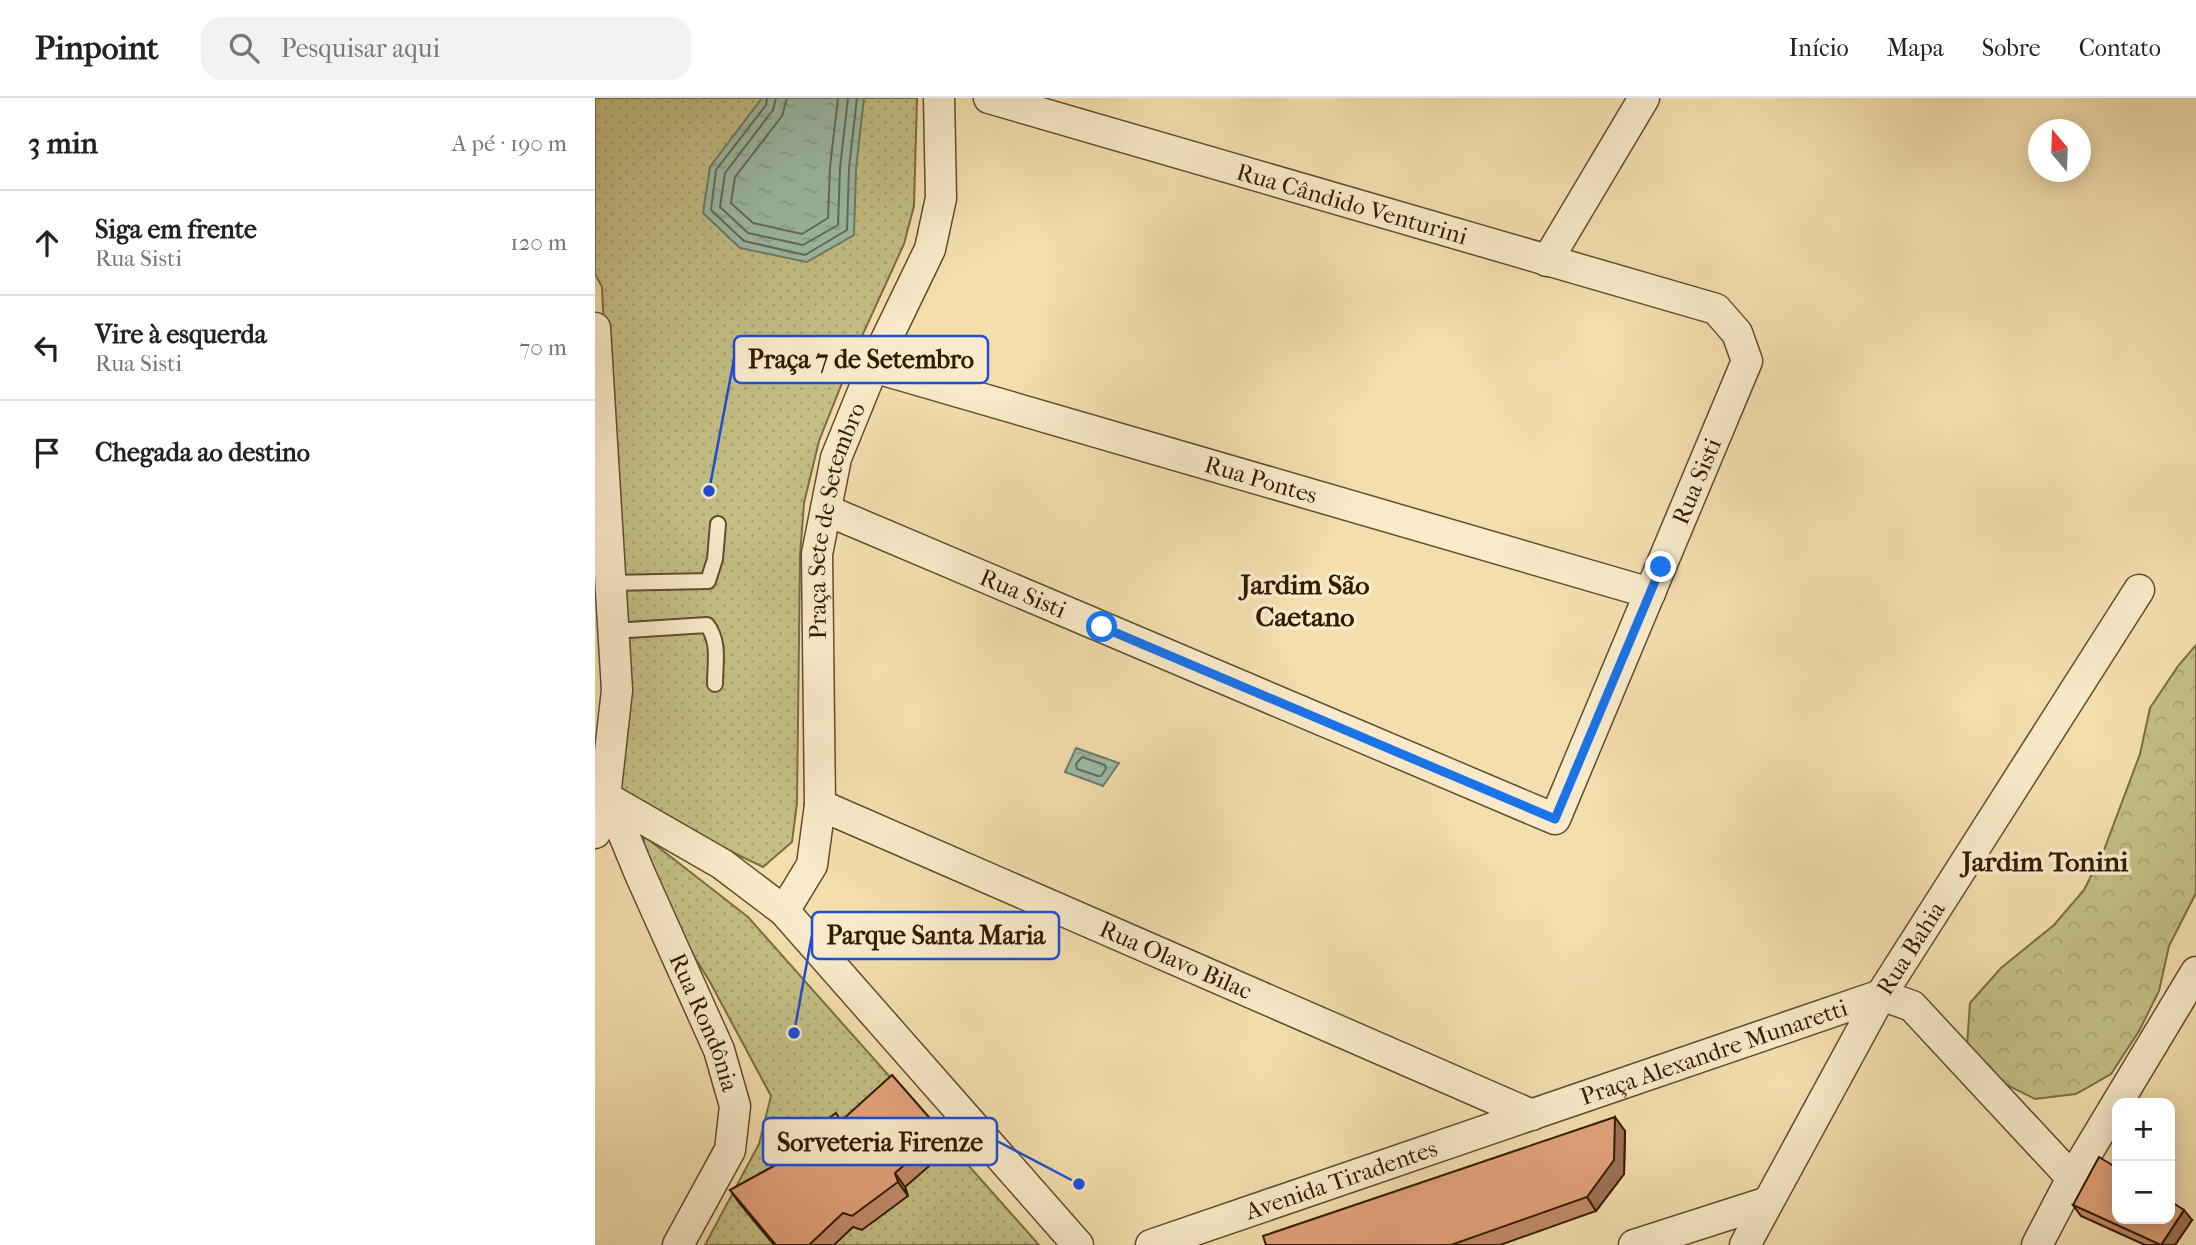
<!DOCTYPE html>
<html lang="pt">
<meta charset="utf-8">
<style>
:root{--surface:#fff;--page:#f2f2f2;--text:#222;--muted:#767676;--line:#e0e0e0}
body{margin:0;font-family:"IM FELL French Canon",serif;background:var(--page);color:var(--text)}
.controls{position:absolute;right:21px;bottom:21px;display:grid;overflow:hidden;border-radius:14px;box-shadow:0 4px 18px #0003}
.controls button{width:63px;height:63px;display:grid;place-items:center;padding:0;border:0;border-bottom:2px solid var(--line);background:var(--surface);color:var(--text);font:35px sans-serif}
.compass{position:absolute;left:1433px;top:21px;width:63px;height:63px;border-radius:50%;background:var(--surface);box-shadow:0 4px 18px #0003;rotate:341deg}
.stop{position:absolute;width:21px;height:21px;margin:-16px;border:5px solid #1a73e8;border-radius:50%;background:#fff}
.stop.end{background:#1a73e8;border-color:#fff;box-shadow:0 2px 7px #0008}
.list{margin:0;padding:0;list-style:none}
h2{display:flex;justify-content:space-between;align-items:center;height:91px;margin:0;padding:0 28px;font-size:30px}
h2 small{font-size:23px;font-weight:400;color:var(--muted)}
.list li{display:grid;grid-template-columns:46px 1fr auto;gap:21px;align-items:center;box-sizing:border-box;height:105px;padding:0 28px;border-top:2px solid var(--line)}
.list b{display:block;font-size:26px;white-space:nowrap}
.list p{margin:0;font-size:23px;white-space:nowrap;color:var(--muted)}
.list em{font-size:23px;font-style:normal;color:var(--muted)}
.icon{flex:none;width:38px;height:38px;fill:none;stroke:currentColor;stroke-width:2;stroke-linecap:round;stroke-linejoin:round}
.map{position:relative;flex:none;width:1601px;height:1147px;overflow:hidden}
header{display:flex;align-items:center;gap:42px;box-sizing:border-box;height:98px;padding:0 35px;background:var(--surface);border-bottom:2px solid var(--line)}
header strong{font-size:33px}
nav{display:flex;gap:38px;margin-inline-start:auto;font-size:24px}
.search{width:490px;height:63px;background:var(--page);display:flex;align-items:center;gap:18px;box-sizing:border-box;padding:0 24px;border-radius:21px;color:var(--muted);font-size:26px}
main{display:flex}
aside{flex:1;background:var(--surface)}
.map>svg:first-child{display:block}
</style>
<header>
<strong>Pinpoint</strong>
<div class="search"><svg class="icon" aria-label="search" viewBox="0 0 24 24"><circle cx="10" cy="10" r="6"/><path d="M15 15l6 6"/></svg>Pesquisar aqui</div>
<nav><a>Início</a><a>Mapa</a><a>Sobre</a><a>Contato</a></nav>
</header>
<main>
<aside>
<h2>3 min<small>A pé · 190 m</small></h2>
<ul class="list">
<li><svg class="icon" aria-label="ahead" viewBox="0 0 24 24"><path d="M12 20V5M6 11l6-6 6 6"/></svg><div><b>Siga em frente</b><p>Rua Sisti</p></div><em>120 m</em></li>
<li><svg class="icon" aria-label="left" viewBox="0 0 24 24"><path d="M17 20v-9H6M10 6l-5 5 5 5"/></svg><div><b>Vire à esquerda</b><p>Rua Sisti</p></div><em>70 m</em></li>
<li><svg class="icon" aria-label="arrive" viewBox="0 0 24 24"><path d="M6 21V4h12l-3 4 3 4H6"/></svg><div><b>Chegada ao destino</b></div></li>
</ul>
</aside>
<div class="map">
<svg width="1601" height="1147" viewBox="0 0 1601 1147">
<defs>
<pattern id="green-dots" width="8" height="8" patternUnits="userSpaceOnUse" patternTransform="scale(1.75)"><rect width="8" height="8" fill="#c3bf85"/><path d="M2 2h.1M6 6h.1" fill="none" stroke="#a8a471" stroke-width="1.8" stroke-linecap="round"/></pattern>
<pattern id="forest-crowns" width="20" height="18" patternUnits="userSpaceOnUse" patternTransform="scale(1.75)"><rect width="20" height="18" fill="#c3bf85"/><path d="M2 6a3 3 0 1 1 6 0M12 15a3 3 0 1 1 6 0" fill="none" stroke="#a8a471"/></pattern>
<pattern id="water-ripples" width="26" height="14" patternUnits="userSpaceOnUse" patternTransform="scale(1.75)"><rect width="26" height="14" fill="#9cbcaa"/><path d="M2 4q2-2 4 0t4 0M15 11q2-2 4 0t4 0" fill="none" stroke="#87a190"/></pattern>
</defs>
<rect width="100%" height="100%" fill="#f4deae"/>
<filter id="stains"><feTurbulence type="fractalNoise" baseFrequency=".00286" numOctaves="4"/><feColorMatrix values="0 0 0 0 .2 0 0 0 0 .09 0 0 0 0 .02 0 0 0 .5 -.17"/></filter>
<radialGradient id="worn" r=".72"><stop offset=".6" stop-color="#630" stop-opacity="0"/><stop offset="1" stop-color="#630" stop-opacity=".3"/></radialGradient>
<path fill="url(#green-dots)" stroke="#7a6e43" stroke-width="2" d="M0 0H322L319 108 309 146 257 260 224 343 209 405 205 458 202 705 197 744 168 769 17 696 25 590 7 189 0 176Z
M49 738 153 819 444 1147H110L164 1046 176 998 115 884 48 776Z"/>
<path fill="url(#forest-crowns)" stroke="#7a6e43" stroke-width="2" d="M1601 547V795L1574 848 1564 893 1544 933 1516 976 1481 996 1440 1001 1400 981 1372 948 1375 905 1406 870 1459 827 1489 792 1509 752 1545 656 1555 610 1583 568Z"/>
<path fill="url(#water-ripples)" stroke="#727c66" stroke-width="2" d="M167 0H269L261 71 259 137 212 164 145 150 108 115 115 69Z
M481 650 524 665 508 688 470 674Z"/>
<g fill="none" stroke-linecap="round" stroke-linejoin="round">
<path stroke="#676c56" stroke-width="2" d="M172 0 171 7 121 72 116 112 149 143 210 157 252 132 254 70 262 0
M181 0 178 12 130 75 125 109 153 135 208 147 243 127 245 70 253 0
M192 0 187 18 140 79 136 105 158 125 207 136 233 120 235 69 243 0
M487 659 510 667 511 671 506 678H503L482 671 481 666Z"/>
<g stroke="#624d2c" stroke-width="18">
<path id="lane" d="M15 485 113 483 120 461 123 426
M18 533 112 527C125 544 120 565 120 586"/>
</g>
<g stroke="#624d2c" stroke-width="33">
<g id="street">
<path d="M952 163 1049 0"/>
<path d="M0 230 22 592 10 699 0 735"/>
<path id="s1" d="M278 269 1055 495"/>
<path id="s2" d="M231 412 960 721 1152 263 1142 235 1121 211 394 0"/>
<path d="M0 693 127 766 189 813 483 1147"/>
<path id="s3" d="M14 701 45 776 124 952 140 1008 135 1052 83 1147"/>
<path id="s4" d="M225 707 937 1017"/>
<path id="s5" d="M189 813 217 767 225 707 222 456 241 360 278 269 335 151 346 100 344 0"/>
<path id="s6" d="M556 1147 1286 897 1317 908 1477 1080"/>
<path d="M1039 1147 1173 1104"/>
<path id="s7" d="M1150 1147 1286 897 1544 492"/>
<path d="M1442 1147 1477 1080 1601 874"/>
</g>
</g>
<use href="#lane" stroke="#f8eaca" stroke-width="14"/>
<use href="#street" stroke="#f8eaca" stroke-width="30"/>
</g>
<path fill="#c38b6a" stroke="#321d01" stroke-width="2" d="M247 1022 347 1034 357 1048 310 1089 313 1098 267 1132 258 1129 239 1147H179L145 1106 135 1092 199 1057Z
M1030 1033 1029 1076 1001 1113 905 1147H671Z
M1478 1107 1597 1122 1580 1147H1550L1486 1118Z"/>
<path fill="#9f7156" stroke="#321d01" stroke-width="2" d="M1020 1019 1030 1033 1029 1076 1001 1113 992 1099Z
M300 1075 310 1089 313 1098 303 1084Z
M1589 1112 1597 1122 1580 1147H1566Z"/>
<path fill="#e3a27b" stroke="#321d01" stroke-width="2" d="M297 977 347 1034 300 1075 303 1084 257 1118 248 1115 214 1147H181L135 1092 199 1057 194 1050 241 1015 246 1023Z
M1020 1019 1019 1062 992 1099 856 1147H671L668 1138Z
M1504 1059 1522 1070V1121H1575V1103L1589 1112 1566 1147 1478 1107Z"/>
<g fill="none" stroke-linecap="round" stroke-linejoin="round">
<path stroke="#1a73e8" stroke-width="9" d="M507 529 960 721 1066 469"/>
</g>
<g text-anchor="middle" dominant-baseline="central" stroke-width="7" stroke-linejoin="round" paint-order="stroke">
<g font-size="24" fill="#321d01" stroke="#f8eaca">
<text transform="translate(757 106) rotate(16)">Rua Cândido Venturini</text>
<text stroke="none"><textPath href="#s1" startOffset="404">Rua Pontes</textPath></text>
<text stroke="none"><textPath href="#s2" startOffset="1158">Rua Sisti</textPath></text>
<text stroke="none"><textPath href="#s5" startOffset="401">Praça Sete de Setembro</textPath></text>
<text stroke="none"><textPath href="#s2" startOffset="214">Rua Sisti</textPath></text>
<text stroke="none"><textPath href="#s7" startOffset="340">Rua Bahia</textPath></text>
<text stroke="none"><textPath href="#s4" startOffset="388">Rua Olavo Bilac</textPath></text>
<text stroke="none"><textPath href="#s3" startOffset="243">Rua Rondônia</textPath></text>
<text stroke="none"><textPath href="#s6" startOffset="595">Praça Alexandre Munaretti</textPath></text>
<text stroke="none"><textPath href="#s6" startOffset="201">Avenida Tiradentes</textPath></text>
</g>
<g font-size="28" font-weight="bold" fill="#321d01" stroke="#f8eaca">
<text x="710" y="486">Jardim São<tspan x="710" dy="32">Caetano</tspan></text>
<text x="1450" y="763">Jardim Tonini</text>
</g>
</g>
<path fill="none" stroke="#1d4ed8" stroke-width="2.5" d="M114 393L139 261M199 935L217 837M484 1086L402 1043"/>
<g fill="#1d4ed8" stroke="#f8eaca" stroke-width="2.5">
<circle cx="114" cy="393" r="7"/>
<circle cx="199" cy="935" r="7"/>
<circle cx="484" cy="1086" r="7"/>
</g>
<g fill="#f8eaca" stroke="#1d4ed8" stroke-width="2.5">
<rect x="139" y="238" width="254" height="47" rx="7"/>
<rect x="217" y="814" width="247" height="47" rx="7"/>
<rect x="168" y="1020" width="234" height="47" rx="7"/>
</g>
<g font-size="26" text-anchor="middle" font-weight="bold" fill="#321d01">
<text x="266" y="270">Praça 7 de Setembro</text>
<text x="341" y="846">Parque Santa Maria</text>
<text x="285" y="1053">Sorveteria Firenze</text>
</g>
<rect width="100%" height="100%" filter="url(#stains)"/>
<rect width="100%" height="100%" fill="url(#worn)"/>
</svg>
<div class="controls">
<button>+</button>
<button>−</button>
</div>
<svg class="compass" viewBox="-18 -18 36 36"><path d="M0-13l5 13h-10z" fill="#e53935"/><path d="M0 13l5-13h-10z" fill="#767676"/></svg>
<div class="stop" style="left:507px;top:529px"></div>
<div class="stop end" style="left:1066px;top:469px"></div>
</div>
</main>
